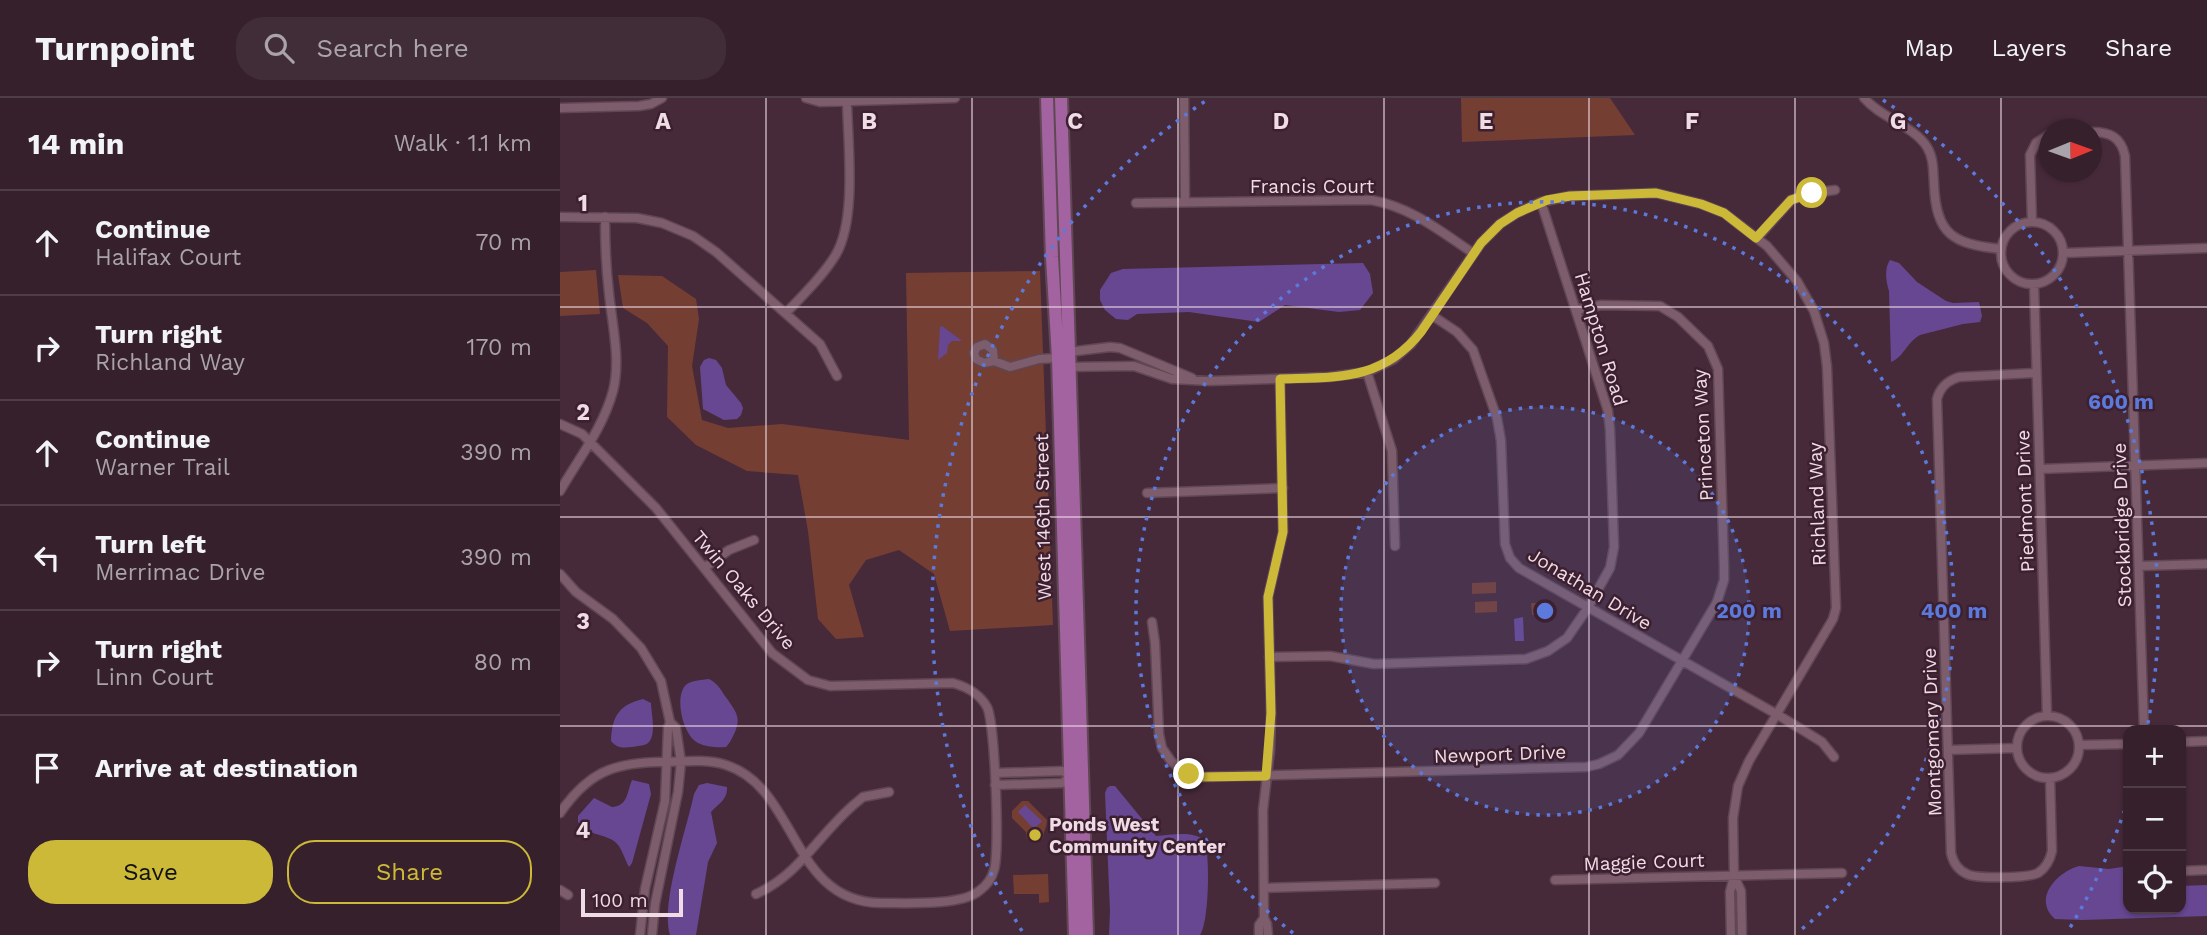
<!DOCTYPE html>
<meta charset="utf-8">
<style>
:root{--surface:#35202c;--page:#402d38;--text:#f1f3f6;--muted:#aaa3a9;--line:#4f3e48;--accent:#cdb938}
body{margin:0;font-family:"Work Sans",sans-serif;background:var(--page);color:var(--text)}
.controls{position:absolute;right:21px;bottom:21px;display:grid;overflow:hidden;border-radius:14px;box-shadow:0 2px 5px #0004}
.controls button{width:63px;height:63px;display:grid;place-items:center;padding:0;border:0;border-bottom:2px solid var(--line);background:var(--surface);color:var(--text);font:35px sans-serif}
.compass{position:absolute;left:1479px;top:21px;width:63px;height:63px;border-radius:50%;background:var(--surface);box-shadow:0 2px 5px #0004;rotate:89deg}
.scale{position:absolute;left:21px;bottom:18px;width:102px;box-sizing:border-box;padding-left:7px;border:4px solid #f0dce5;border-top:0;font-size:19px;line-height:24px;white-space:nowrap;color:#f0dce5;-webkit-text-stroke:5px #3d2030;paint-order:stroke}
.stop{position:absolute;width:21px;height:21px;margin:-16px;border:5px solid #cdb938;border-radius:50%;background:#fff}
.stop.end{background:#cdb938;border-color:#fff;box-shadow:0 2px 7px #0008}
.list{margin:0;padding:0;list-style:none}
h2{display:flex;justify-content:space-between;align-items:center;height:91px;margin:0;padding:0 28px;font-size:30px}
h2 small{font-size:23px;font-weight:400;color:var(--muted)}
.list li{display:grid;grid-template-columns:46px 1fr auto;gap:21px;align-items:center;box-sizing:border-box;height:105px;padding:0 28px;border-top:2px solid var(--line)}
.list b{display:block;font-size:26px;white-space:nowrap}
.list p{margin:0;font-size:23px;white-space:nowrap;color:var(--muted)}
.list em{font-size:23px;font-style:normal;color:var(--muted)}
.actions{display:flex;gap:14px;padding:21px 28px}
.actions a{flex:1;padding:16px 0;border:2px solid var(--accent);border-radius:28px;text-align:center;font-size:24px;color:var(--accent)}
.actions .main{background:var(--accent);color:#111}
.icon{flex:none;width:38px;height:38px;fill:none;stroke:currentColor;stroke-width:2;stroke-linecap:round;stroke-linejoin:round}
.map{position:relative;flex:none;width:1647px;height:837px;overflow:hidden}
header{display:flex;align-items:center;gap:42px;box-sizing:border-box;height:98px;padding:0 35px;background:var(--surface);border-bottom:2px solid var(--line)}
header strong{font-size:33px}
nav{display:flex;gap:38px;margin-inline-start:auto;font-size:24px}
.search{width:490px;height:63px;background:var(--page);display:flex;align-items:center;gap:18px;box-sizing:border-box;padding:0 24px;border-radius:28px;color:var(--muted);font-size:26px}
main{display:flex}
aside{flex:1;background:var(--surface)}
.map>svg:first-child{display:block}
</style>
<header>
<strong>Turnpoint</strong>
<div class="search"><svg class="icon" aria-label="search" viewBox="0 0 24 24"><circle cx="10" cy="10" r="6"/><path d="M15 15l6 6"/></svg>Search here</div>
<nav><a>Map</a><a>Layers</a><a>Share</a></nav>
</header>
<main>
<aside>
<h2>14 min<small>Walk · 1.1 km</small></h2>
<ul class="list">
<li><svg class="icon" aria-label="ahead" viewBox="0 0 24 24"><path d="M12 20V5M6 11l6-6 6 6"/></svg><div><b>Continue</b><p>Halifax Court</p></div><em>70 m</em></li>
<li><svg class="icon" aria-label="right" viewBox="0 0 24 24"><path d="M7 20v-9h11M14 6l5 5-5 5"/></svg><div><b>Turn right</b><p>Richland Way</p></div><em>170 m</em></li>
<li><svg class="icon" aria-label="ahead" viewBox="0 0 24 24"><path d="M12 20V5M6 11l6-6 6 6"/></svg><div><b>Continue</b><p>Warner Trail</p></div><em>390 m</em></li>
<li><svg class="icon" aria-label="left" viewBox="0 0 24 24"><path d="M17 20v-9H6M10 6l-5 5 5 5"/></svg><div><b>Turn left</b><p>Merrimac Drive</p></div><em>390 m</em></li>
<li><svg class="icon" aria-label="right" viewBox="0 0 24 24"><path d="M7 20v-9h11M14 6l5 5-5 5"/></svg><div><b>Turn right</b><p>Linn Court</p></div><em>80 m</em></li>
<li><svg class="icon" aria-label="arrive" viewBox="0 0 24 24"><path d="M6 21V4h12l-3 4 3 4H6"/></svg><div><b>Arrive at destination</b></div></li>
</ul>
<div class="actions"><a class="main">Save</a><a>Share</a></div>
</aside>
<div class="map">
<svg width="1647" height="837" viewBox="0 0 1647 837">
<rect width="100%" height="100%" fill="#472a3a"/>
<path fill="#753e33" d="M901 0H1050L1075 37 902 44Z
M36 172 40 216 0 218V174Z
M480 173 493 527 390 533 374 476 339 452 306 462 289 487 304 539 276 541 258 521 248 433 238 377 187 373 136 347 107 319 108 248 87 225 63 210 58 177 102 178 136 201 139 221 132 268 142 322 168 330 222 326 349 342 346 175Z
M936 484V495L912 496V485Z
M937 503V514L915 515V504Z
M971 505 988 506 990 517H972Z
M462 703H468L487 722C487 729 483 734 483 741H467L466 734 452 720V713Z
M488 776 489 804 479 805V796H454L453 777Z"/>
<path fill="#674791" d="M1330 162 1339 165 1357 184 1386 203 1393 205 1419 204 1422 218 1420 224 1403 226 1360 237C1347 244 1343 260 1331 264L1329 193C1326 183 1324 171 1330 162Z
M803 165 810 176 813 195 800 212 779 214 725 207 699 224 629 214 577 216 568 222 556 221 545 212 540 202V192L551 175 563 171Z
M382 228 402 243H392L388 247 387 255 378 262 380 229Z
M149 260 156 262 162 270 166 287 181 305 183 310 181 317 177 321 164 322 143 311 140 269 144 262Z
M963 519 964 543H955L954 521Z
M149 581C159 586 161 593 168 602 176 614 181 619 175 634 172 640 170 645 166 649 157 650 146 649 138 645 123 638 113 597 127 586 133 582 142 582 149 581Z
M83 601 91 605C91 615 97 637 88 645 85 648 76 648 72 649 62 650 57 650 51 643 52 618 59 607 83 601Z
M72 682 89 686 91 696 72 765 69 769C64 760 62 749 54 743 42 735 26 737 18 724V718L34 700 52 709C68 708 67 694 72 682Z
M147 685 167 689C168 701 158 706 151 714L157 745 148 764 136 837H110C100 806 127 730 134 696L139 687Z
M550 688H555L596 738C612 737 633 732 645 743 650 760 649 824 640 837H549L550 813 545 695 547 690Z
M465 707 482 723 474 731 458 714Z
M1519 768 1549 771 1568 768V811H1621V788L1647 787V818L1522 822 1495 821C1472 801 1497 774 1519 768Z"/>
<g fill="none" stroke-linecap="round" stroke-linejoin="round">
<g stroke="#604754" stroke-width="11">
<path id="street" d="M246 0 260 4 395 0
M624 0 625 104
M1304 0C1321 20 1354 28 1367 49 1374 60 1373 74 1374 86 1376 137 1393 146 1441 151
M0 10 79 8 91 6 102 0
M1532 34C1550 34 1561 39 1565 58L1584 632
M576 105 811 102C851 109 880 133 913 155
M0 119 77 120 102 125 133 138 156 154 260 246 277 278
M1441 155a31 31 0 1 1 62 0a31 31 0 1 1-62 0Z
M1472 124 1470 57 1476 45 1490 36
M1197 140 1231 102 1252 95 1275 92
M1504 155 1647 150
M1474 187 1487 617
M226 215C243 197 262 179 275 158 297 123 288 47 287 4
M873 218 897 234 913 252 937 320 941 343 945 446 950 460 959 470 1218 617 1262 644 1274 659
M425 246 433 252 434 263 424 265 416 261 414 255 417 249Z
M508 254 550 249 560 250 632 280
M434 263 450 269 479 261 498 260
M508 269 574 268 612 281 649 283 769 279 807 274 834 261 851 246 921 145 940 126 957 115 981 104 1010 98 1096 95 1141 106 1164 115 1207 148 1237 183 1254 213 1264 245 1267 269 1276 510 1273 521 1189 663 1178 688 1173 720 1174 778 1170 794 1171 837
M807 274 832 353 835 448
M1476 275 1399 279C1387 283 1380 289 1377 301L1391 755C1393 764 1398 772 1407 776 1417 781 1467 780 1478 775 1486 770 1490 762 1492 753L1490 680
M0 326 22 336 96 410 212 555 248 582 270 588 393 585C407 589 419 595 427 609 435 624 440 754 434 772 432 780 426 788 419 793 401 808 346 805 321 805 230 804 238 690 166 667 145 660 120 664 98 664 51 665 27 676 0 715
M1480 371 1647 365
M0 393C19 360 43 330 53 293 61 262 52 226 49 195 46 170 45 145 45 119
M587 395 723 390
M1579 468 1647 466
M144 470 169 452 194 442
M0 476 16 494 53 521 81 550 101 583 110 624 116 630 121 664 118 694 95 806 92 837
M592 524 595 545 599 636 602 650 611 663 622 673 641 679 1026 669 1039 666 1058 657 1079 635 1157 504 1164 482V469L1158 271 1148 248 1118 219 1100 208 1041 207 1016 212
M709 559 770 558 814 566 966 561 988 553 1007 540 1027 511 1050 470 1054 449 1050 332 1048 313 981 104
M1457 649a31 31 0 1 1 62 0a31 31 0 1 1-62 0Z
M1621 644 1647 643
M1519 647 1568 646
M1388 652 1457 650
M435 675 503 673 510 678
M435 687 503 685 510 678
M1621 773 1647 772
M1174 778 1181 793 1182 837
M995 782 1282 775
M704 790 875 785
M0 792 8 797
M196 796C241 776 260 734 297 704L303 699 329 694
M80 837 85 791 105 703 108 630 110 624
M699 837V827L704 820
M708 837 707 826 704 820 703 712 710 652 711 616 708 499 723 434 720 281"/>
</g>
<g stroke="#604754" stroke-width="16">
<path id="primary" d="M487 0 492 159 498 260 515 837
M501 0C512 279 517 558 527 837"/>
</g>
<use href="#street" stroke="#7d5c6c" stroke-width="8"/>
<use href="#primary" stroke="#a363a0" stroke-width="12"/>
</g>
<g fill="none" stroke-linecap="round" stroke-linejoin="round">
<path stroke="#cdb938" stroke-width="9" d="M629 676 641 679 706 678 711 615 708 499 723 434 720 281C777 279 822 283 861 234L921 145 940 126 957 115 987 102 1010 98 1096 95 1141 106 1164 115 1196 140 1231 102 1252 95"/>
</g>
<path fill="none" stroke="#f0dce5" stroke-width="2" stroke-opacity="0.55" d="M206 0V837M412 0V837M618 0V837M824 0V837M1029 0V837M1235 0V837M1441 0V837M0 209H1647M0 419H1647M0 628H1647"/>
<circle cx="985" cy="513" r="204" fill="#5c79dc" fill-opacity=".12"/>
<g fill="none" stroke="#5c79dc" stroke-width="3.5" stroke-dasharray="3.5 7">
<circle cx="985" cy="513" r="204"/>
<path d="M733 835A409 409 0 1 1 1237 835"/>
<path d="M1568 702A613 613 0 0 1 1508 833M462 833A613 613 0 0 1 647 2M1323 2A613 613 0 0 1 1587 630"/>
</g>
<circle fill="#cdb938" stroke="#3d2030" stroke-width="2.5" cx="475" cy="737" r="7"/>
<g text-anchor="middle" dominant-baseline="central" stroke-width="5" stroke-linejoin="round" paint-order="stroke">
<g font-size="19" fill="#f0dce5" stroke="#3d2030">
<text x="752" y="88">Francis Court</text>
<text transform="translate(1041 241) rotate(73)">Hampton Road</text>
<text transform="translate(1143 337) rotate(-93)">Princeton Way</text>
<text transform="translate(1465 403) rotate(-92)">Piedmont Drive</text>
<text transform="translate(1257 406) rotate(-92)">Richland Way</text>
<text transform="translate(483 419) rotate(-91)">West 146th Street</text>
<text transform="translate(1562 427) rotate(-92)">Stockbridge Drive</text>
<text transform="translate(1030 491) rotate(31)">Jonathan Drive</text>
<text transform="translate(184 492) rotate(50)">Twin Oaks Drive</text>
<text transform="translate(1372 634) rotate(-92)">Montgomery Drive</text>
<text transform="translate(940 656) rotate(-2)">Newport Drive</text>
<text transform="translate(1084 764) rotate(-2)">Maggie Court</text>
</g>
<g font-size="19" font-weight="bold" fill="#f0dce5" stroke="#3d2030" text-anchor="start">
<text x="489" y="726">Ponds West<tspan x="489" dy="22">Community Center</tspan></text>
</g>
</g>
<g font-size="23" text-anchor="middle" font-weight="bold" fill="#f0dce5" stroke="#3d2030" stroke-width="5" stroke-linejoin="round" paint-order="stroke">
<text x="103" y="31">A</text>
<text x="309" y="31">B</text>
<text x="515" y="31">C</text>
<text x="721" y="31">D</text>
<text x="926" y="31">E</text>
<text x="1132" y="31">F</text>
<text x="1338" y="31">G</text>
<text x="23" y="113">1</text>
<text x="23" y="322">2</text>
<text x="23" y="531">3</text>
<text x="23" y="740">4</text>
</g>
<circle cx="985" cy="513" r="10" fill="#5c79dc" stroke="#3d2030" stroke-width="3.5"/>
<g font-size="21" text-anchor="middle" font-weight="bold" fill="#5c79dc" stroke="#3d2030" stroke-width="5" stroke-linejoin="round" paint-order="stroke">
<text x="1561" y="311">600 m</text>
<text x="1189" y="520">200 m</text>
<text x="1394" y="520">400 m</text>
</g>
</svg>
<div class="controls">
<button>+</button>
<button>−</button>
<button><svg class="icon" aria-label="locate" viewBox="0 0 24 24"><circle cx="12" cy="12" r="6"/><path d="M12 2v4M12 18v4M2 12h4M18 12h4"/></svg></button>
</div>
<svg class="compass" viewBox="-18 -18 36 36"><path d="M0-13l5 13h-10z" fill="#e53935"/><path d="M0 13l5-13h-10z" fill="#aaa3a9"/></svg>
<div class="scale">100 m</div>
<div class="stop" style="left:1252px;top:95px"></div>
<div class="stop end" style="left:629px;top:676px"></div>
</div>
</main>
